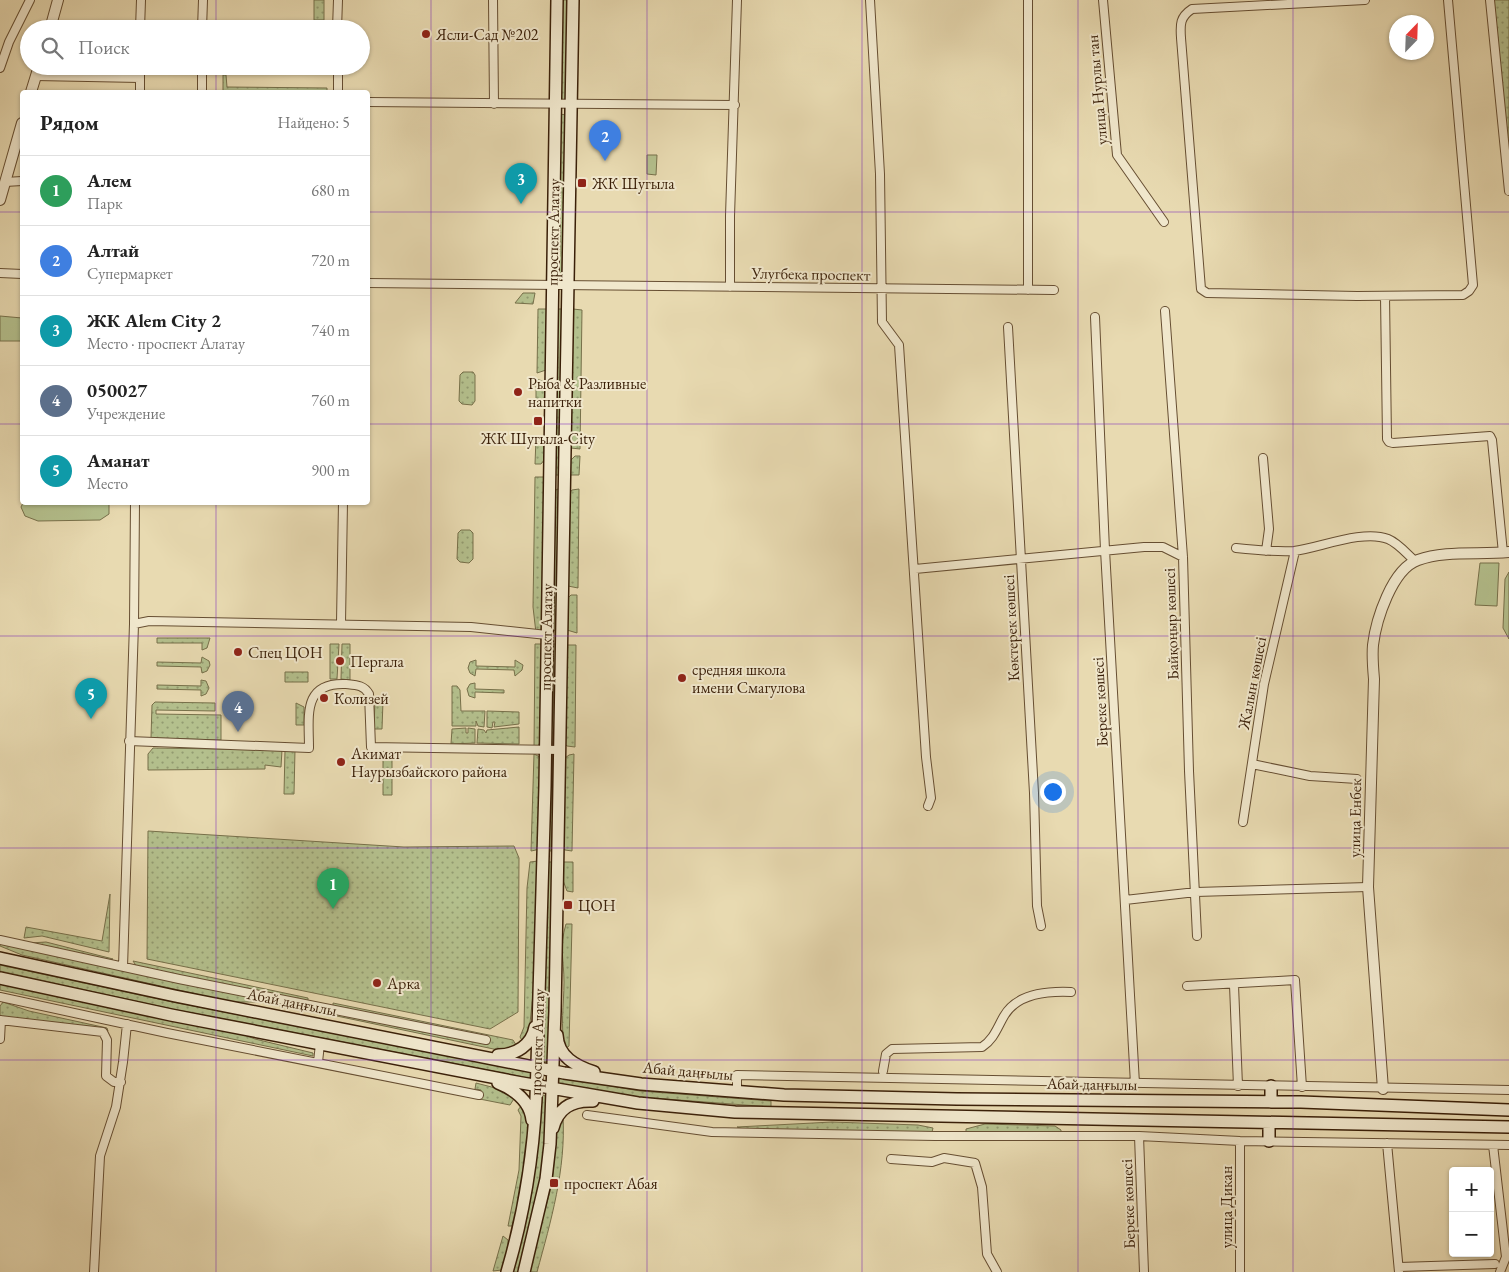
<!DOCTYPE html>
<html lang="ru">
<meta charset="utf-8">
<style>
:root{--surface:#fff;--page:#f2f2f2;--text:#222;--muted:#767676;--line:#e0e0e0;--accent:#db2777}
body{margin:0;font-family:"EB Garamond",serif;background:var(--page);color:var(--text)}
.controls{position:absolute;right:15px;bottom:15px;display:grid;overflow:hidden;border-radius:5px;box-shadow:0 1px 4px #0004}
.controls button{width:45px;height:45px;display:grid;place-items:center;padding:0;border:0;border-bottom:1px solid var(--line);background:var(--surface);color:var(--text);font:25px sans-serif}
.compass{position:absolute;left:1389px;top:15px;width:45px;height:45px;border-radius:50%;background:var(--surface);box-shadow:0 1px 4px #0004;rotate:23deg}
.you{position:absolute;left:1052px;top:791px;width:18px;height:18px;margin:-12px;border:4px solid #fff;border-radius:50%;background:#1a73e8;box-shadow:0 0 0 8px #1a73e833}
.badge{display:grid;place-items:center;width:32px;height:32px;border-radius:50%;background:var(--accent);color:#fff;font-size:16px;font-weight:700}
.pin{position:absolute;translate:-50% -41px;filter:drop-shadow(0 1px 2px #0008)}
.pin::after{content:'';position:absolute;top:26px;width:18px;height:15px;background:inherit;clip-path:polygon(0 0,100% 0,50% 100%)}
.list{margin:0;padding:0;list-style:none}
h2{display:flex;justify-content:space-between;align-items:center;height:65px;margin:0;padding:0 20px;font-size:21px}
h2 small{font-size:16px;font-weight:400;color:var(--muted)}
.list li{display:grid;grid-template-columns:32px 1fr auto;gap:15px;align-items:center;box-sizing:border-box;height:70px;padding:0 20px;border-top:1px solid var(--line)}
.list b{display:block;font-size:19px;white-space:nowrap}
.list p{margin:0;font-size:16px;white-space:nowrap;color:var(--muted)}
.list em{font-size:16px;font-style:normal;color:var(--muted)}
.icon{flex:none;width:28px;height:28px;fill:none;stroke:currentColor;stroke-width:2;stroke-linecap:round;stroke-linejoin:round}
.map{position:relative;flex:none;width:1509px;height:1272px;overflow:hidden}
.search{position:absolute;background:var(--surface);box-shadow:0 1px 4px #0004;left:20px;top:20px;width:350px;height:55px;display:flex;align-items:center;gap:12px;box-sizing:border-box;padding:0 18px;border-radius:28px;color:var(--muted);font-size:19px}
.panel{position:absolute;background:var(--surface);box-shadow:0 1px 4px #0004;left:20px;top:90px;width:350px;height:415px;border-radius:5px}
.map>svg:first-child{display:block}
</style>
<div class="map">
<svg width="1509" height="1272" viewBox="0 0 1509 1272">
<defs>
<pattern id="grass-dots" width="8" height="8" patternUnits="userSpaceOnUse" patternTransform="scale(1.25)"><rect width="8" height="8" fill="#b4c08d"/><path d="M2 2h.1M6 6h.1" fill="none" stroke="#939b71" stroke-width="1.8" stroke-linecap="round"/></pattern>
</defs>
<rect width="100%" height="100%" fill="#e8dab1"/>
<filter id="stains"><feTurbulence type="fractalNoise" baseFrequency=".004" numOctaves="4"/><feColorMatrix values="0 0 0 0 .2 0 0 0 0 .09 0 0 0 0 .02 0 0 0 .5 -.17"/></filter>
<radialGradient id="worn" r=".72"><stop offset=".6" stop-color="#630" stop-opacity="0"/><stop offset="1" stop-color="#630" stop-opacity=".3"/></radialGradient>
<path fill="url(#grass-dots)" stroke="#77704a" d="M314 0H324V20H314Z
M561 0H569L567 100 561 101Z
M1494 0H1509V154Z
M223 75H226L227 87 327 88V92H223Z
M559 114 567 115 565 273H556Z
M523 293H535L533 304 515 303Z
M538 309H548L546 370 537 373Z
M556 309H564L561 475H553Z
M573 309 582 310 580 449 571 448 570 443Z
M463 372H473L475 375V401L472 405 462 404 459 401 460 375Z
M536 379 546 382V391L542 405H536Z
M536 438H542L546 458 541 464H535Z
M575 456H580L579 475H570V461Z
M535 477H545L542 627 540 631 536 633 533 607Z
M558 489 560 490 557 631 551 630 554 491Z
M579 489 578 588 568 586 569 494 572 490Z
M461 530H470L473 533V559L469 563 460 562 457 559 458 533Z
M571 595H577V633L567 630 568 598Z
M157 638H210L207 648 202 650V643H157Z
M330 644H339L337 679H330Z
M342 644H350V680L341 679Z
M535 644H542L541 741 537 747H534Z
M551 644H558L555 746H551Z
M567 645H576L575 747 567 746 564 743Z
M202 657 209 661 210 665 207 671 202 673 201 667 157 666V662L201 663Z
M476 660V666L515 667V660L523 665 522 670 515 676 514 670 476 669 475 676 470 673 468 668 470 662Z
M285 672H308V682H285Z
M201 680 206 681 209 688 206 694 201 696V690L157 689V685L201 686Z
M475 683V689L504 690V693L475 692V698L469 696 467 689 470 684Z
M452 686H457L460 690 461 711H485L484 727 478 726 476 721V726H452Z
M375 700 383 701 382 729H374Z
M155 702 215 703V711L156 710V714L221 715V740L151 738 152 705Z
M296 703 304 707V725H296Z
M487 711 519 712V724L494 727 495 722H493L492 728 487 727Z
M519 727V744L477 743 478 729 484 730 486 733 487 730Z
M466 728V733H468V728L475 729V743L451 744 452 729Z
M153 748 282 750 281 767 265 765V769L148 770V754Z
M285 750H295L294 794H284Z
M383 752H392V795H383Z
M534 754 540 757 541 761 538 845 536 850 531 851Z
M550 754H555L551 851H548Z
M574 754 572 851 565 850 562 845 565 758 569 755Z
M148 831 404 847 514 846 519 858 518 1012 490 1029 147 959Z
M538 861 537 955 529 1033 523 1042 520 1037 524 1027 527 888 530 862Z
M546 862H553L548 1062 541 1061Z
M561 862H573V892L567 891 561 875Z
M110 894 109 952 42 936 24 938 26 927 102 941Z
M566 924H572L569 1046 565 1049C560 1026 564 1005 564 982 564 960 559 947 566 924Z
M0 942 319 1010V1013L260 1002H232L22 955 0 946Z
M46 942 113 959 107 961 30 943Z
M133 961 308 998V1002L137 967Z
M0 965 173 1002 530 1072 532 1077 529 1078 172 1009 0 971Z
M0 984 226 1028 255 1039 313 1053V1056L0 990Z
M3 1002 29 1011 107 1028 108 1031 0 1017V1006Z
M333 1003 513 1040 518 1048 503 1051 332 1015V1012L489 1044 490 1039 333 1006Z
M317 1064 480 1096 481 1090 475 1089 476 1083 507 1091 515 1097 510 1105 317 1067Z
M558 1077 640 1091 771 1101V1107L639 1097 557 1084Z
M541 1094 547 1097 546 1144 538 1199 520 1272H511L534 1177Z
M521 1106C523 1109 526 1113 527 1116 533 1137 521 1204 513 1226H508L519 1170 521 1116 518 1110Z
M563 1116C566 1169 551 1221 537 1272H528L552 1184 557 1130Z
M832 1122 918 1125 933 1128 932 1132 747 1130 737 1127Z
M985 1124 1055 1126 1061 1130V1133H966V1129Z
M503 1236 508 1240V1250L502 1270 493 1271Z"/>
<path fill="#b4c08d" stroke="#77704a" d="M647 155H657L656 175 647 174Z
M0 316 22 318V341H0Z
M109 503V514L100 520 38 521 25 516 21 507 23 503Z
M1480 563H1499L1497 606 1475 605Z
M1509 572V639L1503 628 1505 579Z"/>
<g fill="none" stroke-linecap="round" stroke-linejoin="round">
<g stroke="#664e32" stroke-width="10">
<path id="minor" d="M493 0 494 104
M870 0 880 174 882 322 899 345 926 757 931 798 928 806
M1028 0V290
M1103 0 1117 155 1164 222
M1365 0 1192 9C1180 17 1180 24 1181 38L1201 289 1207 293 1357 296 1463 295 1469 291 1473 285 1448 0
M1490 0 1509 191
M140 29 141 0
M202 29 203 0
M337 29 338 0
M338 66V92
M0 68 9 42 30 0
M36 76 140 78
M140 92V66
M202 92V66
M368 102 735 105
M5 182 22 181
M0 273 22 274
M368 283 1054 290
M730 287V216L737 0
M1385 296 1387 439 1389 442 1393 443 1490 436 1492 440 1503 553
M1165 311 1183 557 1189 771 1197 936
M1095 317 1105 550 1135 1084
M1008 327 1034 793 1037 906 1041 926
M1263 458 1269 529 1266 551
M1236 548C1255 550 1274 552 1294 551 1319 548 1363 529 1388 539 1398 543 1407 554 1415 561
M915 569 1144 547H1163L1183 557
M341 623 343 502
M134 624 149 621 471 627 547 635
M129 741 309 748C309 716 302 682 346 684 356 685 364 685 369 694L371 747 561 750
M1252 764 1310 776 1357 779
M1243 822 1264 684 1295 551
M1125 900 1196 892 1368 887
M0 940 179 979 486 1040
M123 967 134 624 135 502
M1234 985 1238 1086
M1187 986 1295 980 1302 1087
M0 997 167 1033 479 1095
M0 1020 103 1032 107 1040 106 1076 114 1082H121
M0 1039 1 1020
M318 1062 320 1044
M883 1071 886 1054 892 1049 982 1047C994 1039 997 1028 1004 1016 1017 993 1048 991 1071 992
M737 1092V1075L1509 1090
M587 1115 712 1132 935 1136H1139L1240 1141 1509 1145
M1139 1136 1144 1272
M1240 1141V1272
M1387 1143 1399 1272
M1493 1145 1506 1257 1500 1272
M891 1159 932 1162 944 1158 975 1163 982 1187 987 1254 997 1272
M1399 1267 1495 1264
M94 1272 100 1156 116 1107 123 1062 127 1024"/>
</g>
<g stroke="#664e32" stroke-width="12">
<path id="tertiary" d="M50 29 58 0
M31 92 39 66
M0 200 22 123
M1383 1089 1368 887 1374 679C1373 668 1372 656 1373 645 1376 620 1392 569 1418 560 1445 550 1480 555 1509 552"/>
</g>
<g stroke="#3a1f08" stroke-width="14">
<path id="secondary" d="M0 958 175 996 564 1073 641 1084 784 1095 957 1099 1301 1102 1509 1110
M0 978 171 1015 522 1083 638 1103 735 1112 1509 1127
M557 1035C558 1057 576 1066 594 1072
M498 1055C516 1055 532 1045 535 1027
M498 1083C515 1090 530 1101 532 1120
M1271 1086V1102
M1269 1123V1141
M553 1128C558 1107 573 1100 593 1101
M507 1272C524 1214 533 1159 536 1099L545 786 557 0
M524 1272 546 1179 550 1144 555 1011 573 0"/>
</g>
<use href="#minor" stroke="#f0e7cc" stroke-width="8"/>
<use href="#tertiary" stroke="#f0e7cc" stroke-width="10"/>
<use href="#secondary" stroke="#f0e7cc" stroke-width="11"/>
</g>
<path fill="none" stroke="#7b2cbf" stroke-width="1" stroke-opacity="0.55" d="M216 0V29M431 0V1272M647 0V1272M862 0V1272M1078 0V1272M1293 0V1272M216 66V92M0 212H22M368 212H1509M0 424H22M368 424H1509M216 502V1272M0 636H1509M0 848H1509M0 1060H1509"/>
<g fill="#8f2418" stroke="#f0e7cc" stroke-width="2">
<circle cx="426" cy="34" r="5"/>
<rect x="577" y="178" width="10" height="10" rx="2.5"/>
<circle cx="518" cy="392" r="5"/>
<rect x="533" y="416" width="10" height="10" rx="2.5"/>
<circle cx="238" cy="652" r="5"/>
<circle cx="340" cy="661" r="5"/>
<circle cx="682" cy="678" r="5"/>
<circle cx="324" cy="698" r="5"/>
<circle cx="341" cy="762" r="5"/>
<rect x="563" y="900" width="10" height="10" rx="2.5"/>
<circle cx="377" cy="983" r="5"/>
<rect x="549" y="1178" width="10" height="10" rx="2.5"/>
</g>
<g text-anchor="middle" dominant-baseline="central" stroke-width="4" stroke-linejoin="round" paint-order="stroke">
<g font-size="16" fill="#3a1f08" stroke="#f0e7cc" text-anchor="start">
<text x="436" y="34">Ясли-Сад №202</text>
<text x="592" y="183">ЖК Шугыла</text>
<text x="528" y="383">Рыба &amp; Разливные<tspan x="528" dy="18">напитки</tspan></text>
<text x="538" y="438" text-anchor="middle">ЖК Шугыла-City</text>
<text x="248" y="652">Спец ЦОН</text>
<text x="350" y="661">Пергала</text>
<text x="692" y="669">средняя школа<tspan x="692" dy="18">имени Смагулова</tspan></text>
<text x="334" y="698">Колизей</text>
<text x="351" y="753">Акимат<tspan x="351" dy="18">Наурызбайского района</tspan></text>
<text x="578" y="905">ЦОН</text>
<text x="387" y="983">Арка</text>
<text x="564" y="1183">проспект Абая</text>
</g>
<g font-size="16" fill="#3a1f08" stroke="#f0e7cc">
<text transform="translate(1097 90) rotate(-95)">улица Нурлы тан</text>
<text transform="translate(553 232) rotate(-89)">проспект Алатау</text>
<text transform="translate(811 274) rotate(1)">Улугбека проспект</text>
<text transform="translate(1171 624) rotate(-92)">Байқоңыр көшесі</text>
<text transform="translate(1011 628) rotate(-93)">Көктерек көшесі</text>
<text transform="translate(546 637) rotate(-89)">проспект Алатау</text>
<text transform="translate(1252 683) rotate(-79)">Жалын көшесі</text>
<text transform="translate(1100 702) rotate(-93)">Береке көшесі</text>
<text transform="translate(1355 818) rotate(-89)">улица Енбек</text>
<text transform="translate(292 1002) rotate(11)">Абай даңғылы</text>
<text transform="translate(537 1042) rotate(-88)">проспект Алатау</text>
<text transform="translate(688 1071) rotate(5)">Абай даңғылы</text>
<text transform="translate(1092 1084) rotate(1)">Абай даңғылы</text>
<text transform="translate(1128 1204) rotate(-92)">Береке көшесі</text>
<text transform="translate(1226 1207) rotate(-90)">улица Дикан</text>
</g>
</g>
<rect width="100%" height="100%" filter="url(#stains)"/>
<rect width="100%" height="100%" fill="url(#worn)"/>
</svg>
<div class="controls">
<button>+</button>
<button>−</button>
</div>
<svg class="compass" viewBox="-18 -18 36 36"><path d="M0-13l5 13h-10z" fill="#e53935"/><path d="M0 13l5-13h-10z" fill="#767676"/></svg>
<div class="you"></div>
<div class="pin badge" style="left:333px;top:909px;background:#2e9e5b">1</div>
<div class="pin badge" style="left:605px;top:161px;background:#3f7fe0">2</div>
<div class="pin badge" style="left:521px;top:204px;background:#0f9aa8">3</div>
<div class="pin badge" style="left:238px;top:732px;background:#5c6f8a">4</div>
<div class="pin badge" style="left:91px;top:719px;background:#0f9aa8">5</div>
<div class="search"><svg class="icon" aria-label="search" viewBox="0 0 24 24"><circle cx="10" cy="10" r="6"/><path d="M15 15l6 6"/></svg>Поиск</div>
<section class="panel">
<h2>Рядом<small>Найдено: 5</small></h2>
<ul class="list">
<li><span class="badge" style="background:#2e9e5b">1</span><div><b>Алем</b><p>Парк</p></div><em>680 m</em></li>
<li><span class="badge" style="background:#3f7fe0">2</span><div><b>Алтай</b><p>Супермаркет</p></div><em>720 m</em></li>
<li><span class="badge" style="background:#0f9aa8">3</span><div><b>ЖК Alem City 2</b><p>Место · проспект Алатау</p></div><em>740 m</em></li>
<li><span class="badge" style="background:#5c6f8a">4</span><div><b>050027</b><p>Учреждение</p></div><em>760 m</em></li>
<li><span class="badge" style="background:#0f9aa8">5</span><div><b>Аманат</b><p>Место</p></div><em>900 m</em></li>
</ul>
</section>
</div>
